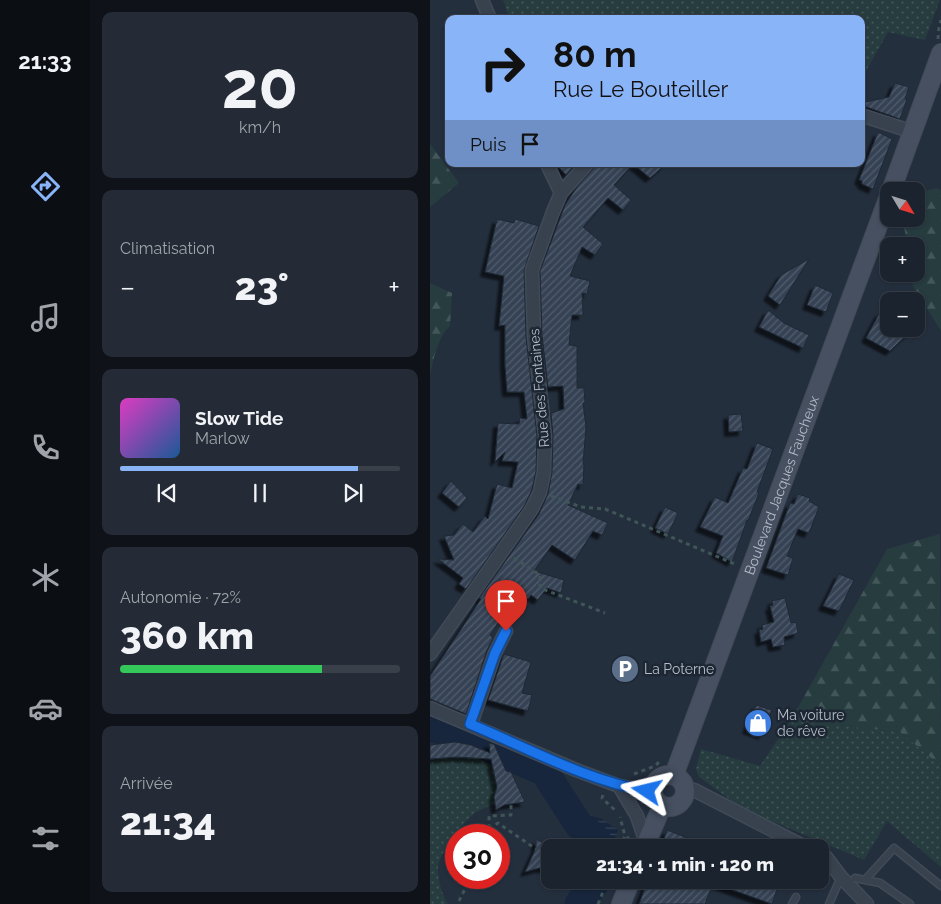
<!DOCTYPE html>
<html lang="fr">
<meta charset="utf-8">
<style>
:root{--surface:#1b232e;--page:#242b36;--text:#f1f3f6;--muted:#a0a4aa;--line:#39404a;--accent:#8ab4f8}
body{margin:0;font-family:Raleway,sans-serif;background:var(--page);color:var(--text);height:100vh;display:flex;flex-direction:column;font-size:19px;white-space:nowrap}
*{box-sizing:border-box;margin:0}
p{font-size:16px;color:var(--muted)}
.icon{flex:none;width:28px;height:28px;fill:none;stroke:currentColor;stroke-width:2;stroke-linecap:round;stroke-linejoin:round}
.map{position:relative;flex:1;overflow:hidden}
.sheet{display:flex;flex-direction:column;gap:12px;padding:12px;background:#0f1319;width:340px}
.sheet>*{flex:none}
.banner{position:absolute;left:15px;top:15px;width:420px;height:152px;border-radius:10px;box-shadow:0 1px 4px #0004,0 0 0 1px var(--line);background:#8ab4f8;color:#111;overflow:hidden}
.needle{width:32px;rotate:128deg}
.buttons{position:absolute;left:450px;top:182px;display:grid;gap:10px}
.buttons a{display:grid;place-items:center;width:45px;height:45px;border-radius:10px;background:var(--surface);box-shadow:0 1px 4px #0004,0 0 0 1px var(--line);font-size:25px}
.speed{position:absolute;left:15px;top:824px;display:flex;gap:10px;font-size:25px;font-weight:700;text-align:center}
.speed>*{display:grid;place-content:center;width:65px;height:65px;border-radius:50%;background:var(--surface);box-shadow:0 1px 4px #0004,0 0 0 1px var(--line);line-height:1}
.speed .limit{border:8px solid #d22;background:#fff;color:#111}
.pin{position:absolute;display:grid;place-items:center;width:42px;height:42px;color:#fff;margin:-51px -21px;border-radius:50% 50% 50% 0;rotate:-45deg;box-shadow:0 0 5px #0007}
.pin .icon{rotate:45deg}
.me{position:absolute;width:55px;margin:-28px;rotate:280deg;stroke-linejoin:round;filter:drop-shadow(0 0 4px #0008)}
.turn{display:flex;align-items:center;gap:18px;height:105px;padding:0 25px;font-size:22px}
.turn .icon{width:65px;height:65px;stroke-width:2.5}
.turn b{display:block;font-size:35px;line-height:42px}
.then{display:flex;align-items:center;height:48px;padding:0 25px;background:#0003;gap:10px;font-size:19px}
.big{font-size:38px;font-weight:800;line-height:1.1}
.sheet .card{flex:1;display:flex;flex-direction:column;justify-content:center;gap:8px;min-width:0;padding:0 18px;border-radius:10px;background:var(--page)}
.sheet .dial{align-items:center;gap:0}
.dial b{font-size:65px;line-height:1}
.song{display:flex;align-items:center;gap:15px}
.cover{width:60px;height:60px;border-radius:8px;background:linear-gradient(135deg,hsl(310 70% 55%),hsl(210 70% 35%))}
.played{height:5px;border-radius:2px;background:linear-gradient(90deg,var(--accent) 85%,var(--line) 85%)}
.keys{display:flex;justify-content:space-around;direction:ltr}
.heat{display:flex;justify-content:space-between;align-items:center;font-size:28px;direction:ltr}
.charge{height:8px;border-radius:4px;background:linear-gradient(90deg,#34c759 72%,var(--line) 0)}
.trip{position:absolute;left:111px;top:839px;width:288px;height:50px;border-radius:10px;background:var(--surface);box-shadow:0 1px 4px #0004,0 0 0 1px var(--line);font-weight:800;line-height:50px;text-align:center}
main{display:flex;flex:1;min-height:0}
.menu{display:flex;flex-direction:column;width:90px;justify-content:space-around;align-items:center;background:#0b0e12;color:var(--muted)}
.menu .icon{width:35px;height:35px}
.menu .active{color:var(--accent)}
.menu b{font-size:22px;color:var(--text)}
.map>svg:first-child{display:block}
.grass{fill:url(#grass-dots)}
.forest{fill:url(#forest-firs)}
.water{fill:url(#water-rules)}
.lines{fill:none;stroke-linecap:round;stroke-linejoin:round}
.river{stroke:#17263c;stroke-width:29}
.building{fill:url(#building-hatch);stroke:#1f2835;filter:url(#shadow)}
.lane-casing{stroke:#414a57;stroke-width:9}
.street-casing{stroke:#414a57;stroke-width:15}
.secondary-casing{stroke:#414a57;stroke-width:20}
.path{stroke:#3f5557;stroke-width:3;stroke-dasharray:4 4;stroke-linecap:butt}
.lane{stroke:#38414e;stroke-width:6}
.street{stroke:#38414e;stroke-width:12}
.secondary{stroke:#465061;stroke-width:18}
.route-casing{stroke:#114b97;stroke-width:12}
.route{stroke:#1a73e8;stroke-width:9}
.labels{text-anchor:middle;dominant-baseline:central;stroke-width:5;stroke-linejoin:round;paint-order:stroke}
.street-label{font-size:14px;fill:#b4bcc9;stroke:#1d2633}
.poi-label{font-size:14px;fill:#b4bcc9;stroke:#1d2633;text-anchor:start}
</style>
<main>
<nav class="menu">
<b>21:33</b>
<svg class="icon active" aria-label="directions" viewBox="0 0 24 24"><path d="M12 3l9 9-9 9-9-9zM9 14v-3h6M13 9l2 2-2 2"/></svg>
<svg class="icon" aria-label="music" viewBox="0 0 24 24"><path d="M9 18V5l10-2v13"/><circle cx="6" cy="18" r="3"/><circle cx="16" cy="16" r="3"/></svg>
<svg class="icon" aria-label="phone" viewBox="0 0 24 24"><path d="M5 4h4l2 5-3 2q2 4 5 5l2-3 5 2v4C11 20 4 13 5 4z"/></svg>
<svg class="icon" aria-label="climate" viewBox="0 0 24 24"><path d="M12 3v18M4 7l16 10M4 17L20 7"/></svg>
<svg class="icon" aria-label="car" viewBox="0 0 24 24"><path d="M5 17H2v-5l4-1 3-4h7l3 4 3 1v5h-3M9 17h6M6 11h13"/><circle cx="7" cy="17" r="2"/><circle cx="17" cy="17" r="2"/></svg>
<svg class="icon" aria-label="filters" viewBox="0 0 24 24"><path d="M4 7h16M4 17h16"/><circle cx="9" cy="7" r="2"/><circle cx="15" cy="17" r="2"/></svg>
</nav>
<section class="sheet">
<div class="card dial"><b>20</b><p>km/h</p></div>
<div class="card"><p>Climatisation</p>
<div class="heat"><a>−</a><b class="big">23°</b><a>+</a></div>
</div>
<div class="card">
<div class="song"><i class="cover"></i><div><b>Slow Tide</b><p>Marlow</p></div></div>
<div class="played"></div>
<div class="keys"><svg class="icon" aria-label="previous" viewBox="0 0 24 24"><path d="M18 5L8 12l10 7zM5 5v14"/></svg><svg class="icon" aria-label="pause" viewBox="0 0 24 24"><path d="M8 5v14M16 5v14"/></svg><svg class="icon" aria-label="next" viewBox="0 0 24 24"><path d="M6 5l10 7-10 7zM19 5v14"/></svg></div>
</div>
<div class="card"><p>Autonomie · 72%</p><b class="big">360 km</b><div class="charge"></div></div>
<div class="card"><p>Arrivée</p><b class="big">21:34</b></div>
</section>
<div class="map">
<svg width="511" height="904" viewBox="0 0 511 904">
<defs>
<pattern id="grass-dots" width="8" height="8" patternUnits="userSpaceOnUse" patternTransform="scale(1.25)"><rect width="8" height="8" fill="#263c3f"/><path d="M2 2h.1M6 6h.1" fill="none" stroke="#435659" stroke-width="1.8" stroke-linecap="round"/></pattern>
<pattern id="forest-firs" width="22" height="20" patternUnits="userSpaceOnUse" patternTransform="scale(1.25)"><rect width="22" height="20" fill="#263c3f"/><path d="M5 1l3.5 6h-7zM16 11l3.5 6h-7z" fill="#435659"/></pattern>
<pattern id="water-rules" width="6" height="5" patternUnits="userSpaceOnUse" patternTransform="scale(1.25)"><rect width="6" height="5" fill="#17263c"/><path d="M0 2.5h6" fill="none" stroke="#364457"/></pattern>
<pattern id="building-hatch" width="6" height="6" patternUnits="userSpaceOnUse" patternTransform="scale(1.25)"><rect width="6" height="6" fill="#364354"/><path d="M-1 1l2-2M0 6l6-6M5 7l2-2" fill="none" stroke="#515c6b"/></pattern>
<filter id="shadow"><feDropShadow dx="-4.5" dy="4.5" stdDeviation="1" flood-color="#0009"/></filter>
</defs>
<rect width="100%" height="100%" fill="#242f3e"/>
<path class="grass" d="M73,0H510L495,40L458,32L431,80V19H80Z
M361,720L470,732L511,766V867L457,821L434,860L313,809L269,777L266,769L271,749L330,766Z
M26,757L50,758L63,768L67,787L64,797L67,803C60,806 51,809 45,813C33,823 10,851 8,867C7,878 12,895 18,904H0V759Z"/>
<path class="forest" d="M0,144L29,183L0,207Z
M506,188L511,190V331L483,286L481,274H486V246H477L473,219H486V194Z
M0,283L22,293L20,326C8,336 4,359 0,374Z
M510,534L511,766L470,732L361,720L457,549Z"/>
<path class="water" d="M160,815L172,819L188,830L182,847H164L162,843L157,842L143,827Z"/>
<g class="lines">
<path class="river" d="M0,728L28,732L77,756L114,771L148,824L165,838L171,848
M149,904L167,880"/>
</g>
<path class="building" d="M465,83L479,87L475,99H477L470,119L431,105V103L459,97Z
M448,132L462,139L443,189L432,184V181L429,180Z
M126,164H146L136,175Z
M165,164H203L184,185L201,200L193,210L178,198L153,227L173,244L165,255L152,247L140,276L160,281L157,294L152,293L153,315H142L139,345L147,346V388H154L155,403H153L156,427L153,464H154L153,485L148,484L138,505L178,523L172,535L163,531L145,560L122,545L104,571L134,580L131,593L117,588L108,600L101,595L98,599L92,595L88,600L85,598L60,635L63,638L57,650L36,714L0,699V676L51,599L49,598L109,514L118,494L122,472L123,436L121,413L134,409L133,386L118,387L112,335L110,271L135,205L147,187L163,169Z
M203,164H236L220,178Z
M67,219L84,223L85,219L109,226L94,270L96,337L107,436L106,471L102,489L95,505L36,589L29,584L33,578L8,559L24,560L14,536L24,535L33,524L43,532L55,516L58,519L67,484L82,488L88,462L72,461L75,452L65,462L68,423L89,424L90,418L97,419L94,392H77L75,365V325L69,326L74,276L55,272Z
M379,259L350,305L338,296L351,275Z
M385,285L403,293L396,312L377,305Z
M338,310L354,323L379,335L373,348L329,327Z
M450,312L459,316V329H483L460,351L436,338Z
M311,414L313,431L299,432L298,415Z
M327,443L343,449L327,492L329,493L318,521L317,520L302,562L286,553L293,536L270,527L285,497L298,503L313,468L317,469Z
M21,481L37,498L29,507L12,493Z
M368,494L380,498L379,501L389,507L379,533L368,529L357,556L363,558L358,575L336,568L360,503L364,504Z
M235,507L248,513L238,534L225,528Z
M409,574L424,580L409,611L393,606Z
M355,598L361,623L366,622L368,633L354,637L355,645L343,647L341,639L331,642L329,630L333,629L332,625L344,622L340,606L343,605L342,601Z
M74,654L101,662L92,693L102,695L98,711L58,700Z
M326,705L342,710L333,735L317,729Z
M25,742L41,745L60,753L59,743L64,744L76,771L81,772L95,802L74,805L66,810L64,797L67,787L61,759L26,757L0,759V745Z
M237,830L280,847V848H231Z
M106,839L120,847V868H109L95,872L106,848Z
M218,880H350L342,904L283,883L275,904H209Z"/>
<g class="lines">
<defs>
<path id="lane" d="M425,878L450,883L480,904
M435,880L464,848L511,886
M362,904L366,897
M399,904L411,877"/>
<path id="street" d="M52,0L60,19
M431,115L483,132
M117,164L131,193
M0,654L102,509L110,492L114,472L115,436L104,336L102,270L123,212L131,193L157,164
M0,708L146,770L189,786L223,792
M41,724L65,653L76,631
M189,786L207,816L216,843
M255,788L264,790L377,848
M390,854L396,857L411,877L437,904"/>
<g id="secondary">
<path d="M461,191L511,53"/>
<circle cx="239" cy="791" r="16"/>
<path id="s1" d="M244,775L459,196"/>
<path d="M214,848L232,806"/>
<path d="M191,904L201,880"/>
</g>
</defs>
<use href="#lane" class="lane-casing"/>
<use href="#street" class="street-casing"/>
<use href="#secondary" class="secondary-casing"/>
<path class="path" d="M508,39L509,27L511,20
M121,496L151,507L175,509L307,565
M84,558L110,575V588L175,613
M204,774L225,766L231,760
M173,795L172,798L187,812
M59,829L68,823L106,849
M55,835L59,829V816L81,815V804
M190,848L195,836L190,817
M195,848L199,834
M29,901L37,885V878
M168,904L178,880"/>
<use href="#lane" class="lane"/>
<use href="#street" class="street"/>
<use href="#secondary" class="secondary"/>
</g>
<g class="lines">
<defs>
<path id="route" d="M76,631L65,653L40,724C98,748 155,780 217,791"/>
</defs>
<use href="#route" class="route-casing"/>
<use href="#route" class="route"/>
</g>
<defs>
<symbol id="parking-disc" viewBox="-11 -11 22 22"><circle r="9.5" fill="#5c6f8a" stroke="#1d2633"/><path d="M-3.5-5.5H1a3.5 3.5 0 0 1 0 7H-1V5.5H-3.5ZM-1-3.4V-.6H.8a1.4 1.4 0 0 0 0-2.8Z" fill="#fff"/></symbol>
<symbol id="shop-disc" viewBox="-11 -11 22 22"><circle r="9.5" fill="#3f7fe0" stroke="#1d2633"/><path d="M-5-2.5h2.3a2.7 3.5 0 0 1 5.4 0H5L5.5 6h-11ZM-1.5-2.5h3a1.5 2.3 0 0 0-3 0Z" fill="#fff"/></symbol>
</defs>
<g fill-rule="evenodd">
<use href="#parking-disc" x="179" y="653" width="32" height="32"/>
<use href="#shop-disc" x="312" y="707" width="32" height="32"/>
</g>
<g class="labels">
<g class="street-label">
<text transform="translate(109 388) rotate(-95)">Rue des Fontaines</text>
<text stroke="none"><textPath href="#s1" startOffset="309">Boulevard Jacques Faucheux</textPath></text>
</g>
<g class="poi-label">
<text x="214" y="669">La Poterne</text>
<text x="347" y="715">Ma voiture<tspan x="347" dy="16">de rêve</tspan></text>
</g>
</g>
</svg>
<div class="buttons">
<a><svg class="needle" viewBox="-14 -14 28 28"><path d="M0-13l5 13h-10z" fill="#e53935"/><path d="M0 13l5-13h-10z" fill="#a0a4aa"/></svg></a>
<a>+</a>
<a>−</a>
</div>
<div class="speed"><div class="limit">30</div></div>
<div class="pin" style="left:76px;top:631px;background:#d93025"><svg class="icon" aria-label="arrive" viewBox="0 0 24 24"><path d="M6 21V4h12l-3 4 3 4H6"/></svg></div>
<svg class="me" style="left:217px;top:791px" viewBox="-20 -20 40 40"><path d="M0-17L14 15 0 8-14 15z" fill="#1a73e8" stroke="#fff" stroke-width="4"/></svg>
<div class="trip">21:34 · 1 min · 120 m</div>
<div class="banner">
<div class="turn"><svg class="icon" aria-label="right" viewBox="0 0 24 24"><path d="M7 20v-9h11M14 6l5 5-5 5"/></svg><div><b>80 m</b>Rue Le Bouteiller</div></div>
<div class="then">Puis<svg class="icon" aria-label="arrive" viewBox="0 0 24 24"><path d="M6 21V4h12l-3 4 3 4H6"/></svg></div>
</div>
</div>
</main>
